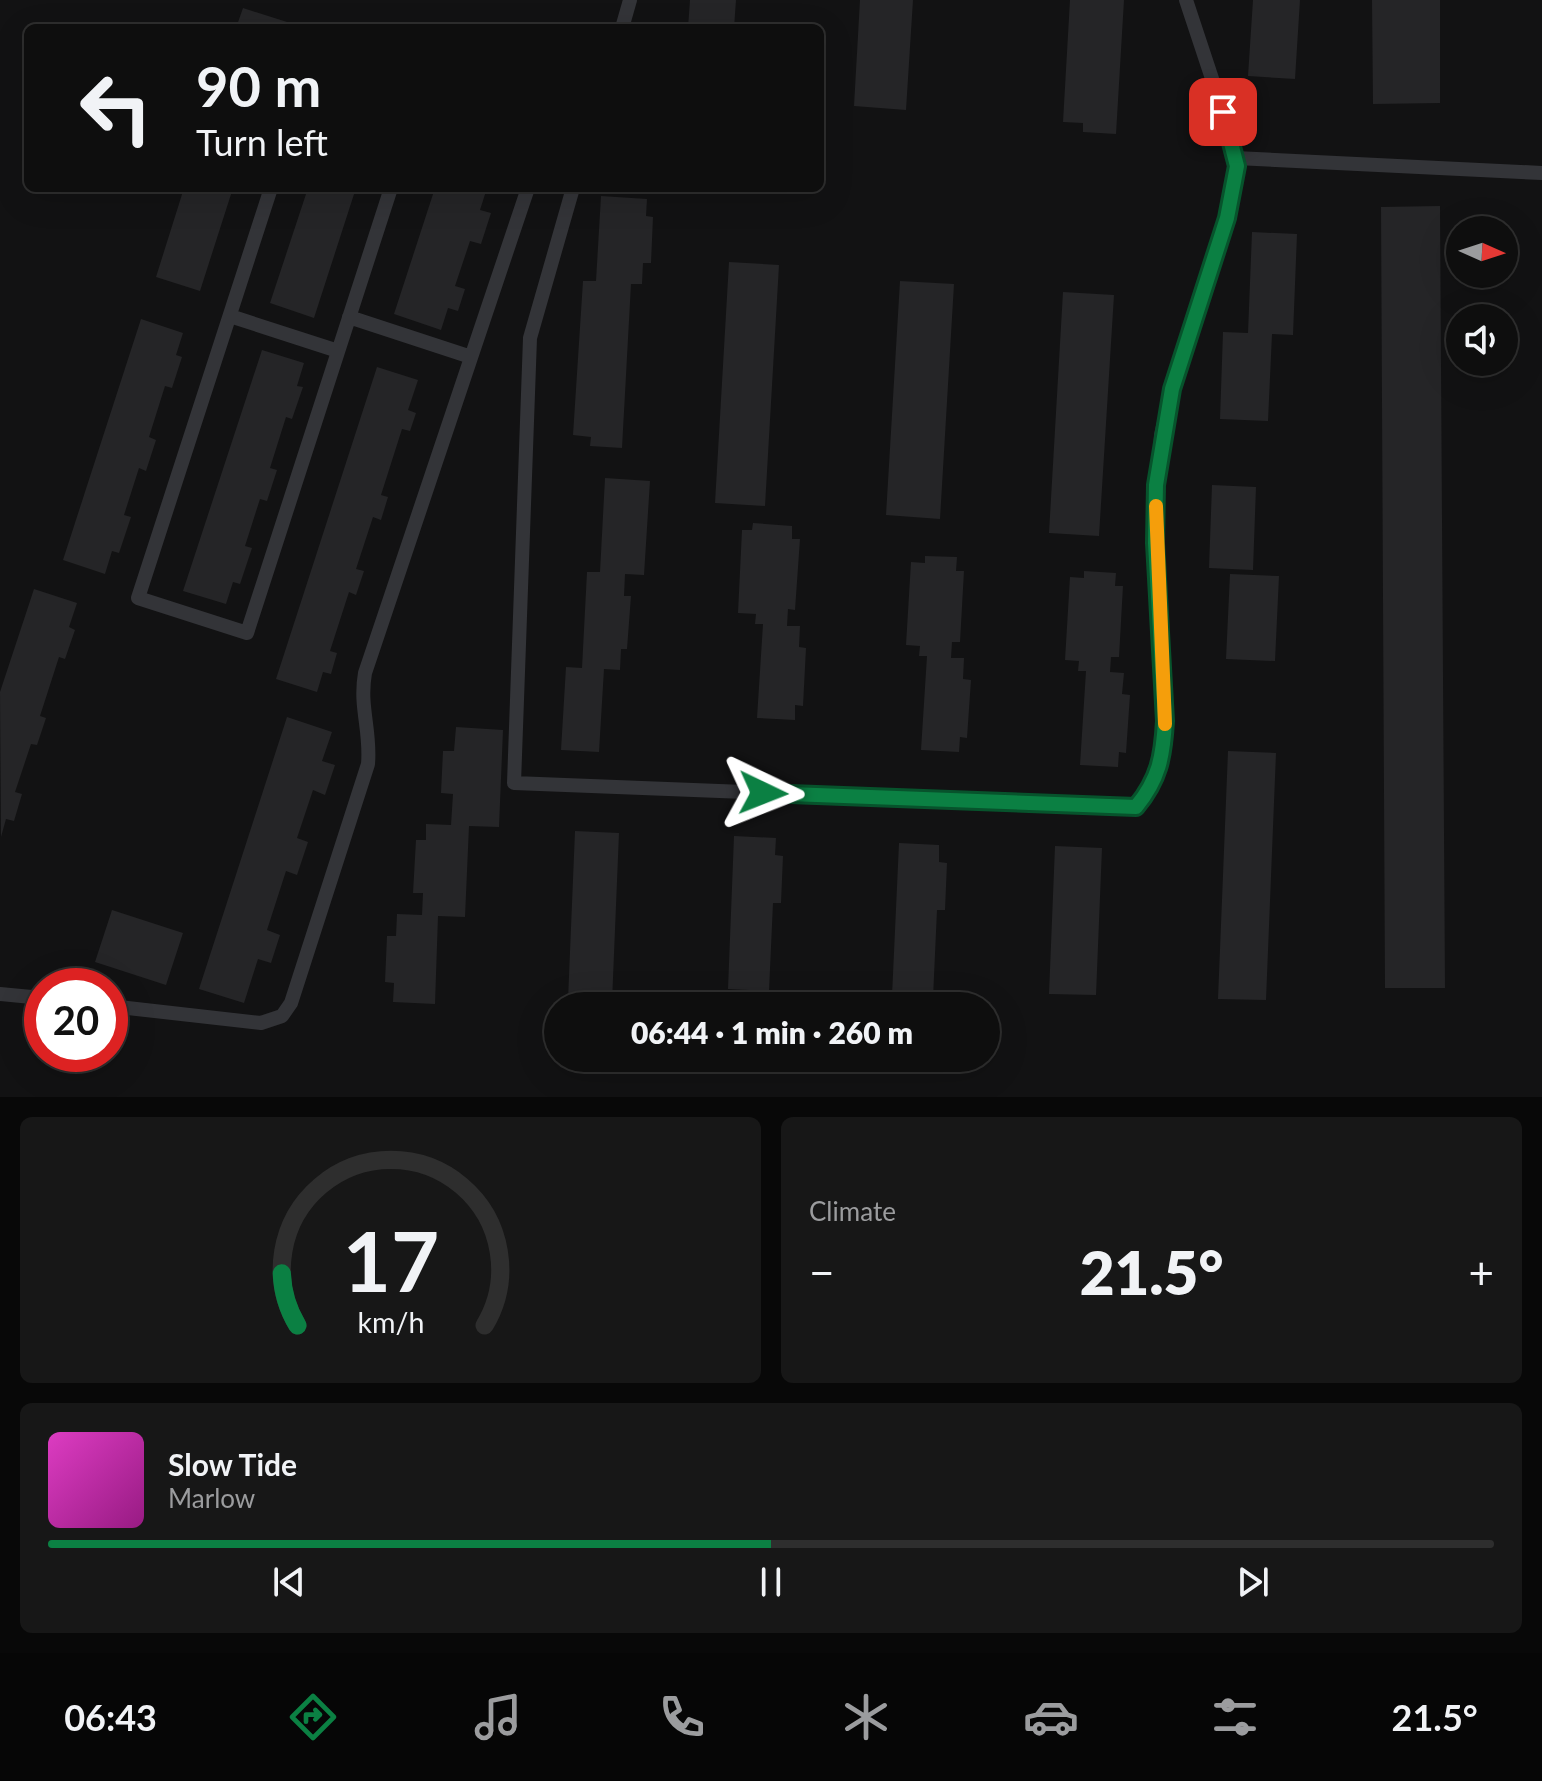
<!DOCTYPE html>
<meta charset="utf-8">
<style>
:root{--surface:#0e0e0e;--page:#171717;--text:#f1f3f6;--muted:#9b9c9e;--line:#2e2e2e;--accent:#0b8043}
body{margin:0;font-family:Lato,sans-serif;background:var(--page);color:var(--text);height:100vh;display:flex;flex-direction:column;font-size:30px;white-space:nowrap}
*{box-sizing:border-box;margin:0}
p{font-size:26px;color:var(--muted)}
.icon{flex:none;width:44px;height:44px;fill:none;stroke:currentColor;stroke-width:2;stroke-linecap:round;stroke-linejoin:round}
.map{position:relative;height:1097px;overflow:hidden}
.panel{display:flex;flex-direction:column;gap:20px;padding:20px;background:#080808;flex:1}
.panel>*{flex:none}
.guide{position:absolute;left:24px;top:24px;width:800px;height:168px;border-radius:12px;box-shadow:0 8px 32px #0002,0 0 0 2px var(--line);background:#0e0e0e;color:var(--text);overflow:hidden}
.needle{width:52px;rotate:93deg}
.tools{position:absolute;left:1446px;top:216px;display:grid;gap:16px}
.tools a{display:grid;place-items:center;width:72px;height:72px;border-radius:50%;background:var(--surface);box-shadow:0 8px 32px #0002,0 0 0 2px var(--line);font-size:40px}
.speed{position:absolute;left:24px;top:968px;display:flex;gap:16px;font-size:40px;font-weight:700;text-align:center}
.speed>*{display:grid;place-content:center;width:104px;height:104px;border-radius:50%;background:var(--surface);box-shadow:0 8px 32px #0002,0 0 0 2px var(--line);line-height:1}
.speed .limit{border:12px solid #d22;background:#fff;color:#111}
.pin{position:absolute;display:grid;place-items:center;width:68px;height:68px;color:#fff;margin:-34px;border-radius:16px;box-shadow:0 4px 12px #0006}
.me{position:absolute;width:88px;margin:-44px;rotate:92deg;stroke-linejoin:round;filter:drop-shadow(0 0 6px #0008)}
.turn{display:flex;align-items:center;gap:28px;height:168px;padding:0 40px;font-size:36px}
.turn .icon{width:104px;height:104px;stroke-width:2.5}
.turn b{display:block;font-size:56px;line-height:68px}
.big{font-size:60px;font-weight:800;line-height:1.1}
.panel .card{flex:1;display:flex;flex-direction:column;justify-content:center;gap:12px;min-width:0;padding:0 28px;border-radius:12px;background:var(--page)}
.panel .dial{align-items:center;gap:0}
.dial svg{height:208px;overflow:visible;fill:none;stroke:var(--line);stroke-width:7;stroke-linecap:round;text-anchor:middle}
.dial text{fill:var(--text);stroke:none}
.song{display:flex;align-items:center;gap:24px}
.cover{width:96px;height:96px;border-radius:12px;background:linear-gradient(135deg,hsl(310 70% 55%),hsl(310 70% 35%))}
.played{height:8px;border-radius:4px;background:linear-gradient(90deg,var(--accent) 50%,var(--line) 50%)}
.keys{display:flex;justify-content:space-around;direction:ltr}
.heat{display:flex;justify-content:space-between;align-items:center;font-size:44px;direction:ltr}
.panel .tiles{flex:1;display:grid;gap:20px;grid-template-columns:1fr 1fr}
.card:last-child{grid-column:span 2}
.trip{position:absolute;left:544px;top:992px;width:456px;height:80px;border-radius:40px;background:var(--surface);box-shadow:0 8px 32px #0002,0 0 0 2px var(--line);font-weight:800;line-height:80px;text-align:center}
.dock{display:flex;height:128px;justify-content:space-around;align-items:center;background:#060606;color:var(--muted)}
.dock .icon{width:56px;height:56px}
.dock .active{color:var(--accent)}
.dock b{font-size:36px;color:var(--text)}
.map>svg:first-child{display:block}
.building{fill:#252527}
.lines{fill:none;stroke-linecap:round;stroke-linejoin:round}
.service{stroke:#333438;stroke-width:14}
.route-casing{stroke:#07532c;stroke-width:20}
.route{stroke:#0b8043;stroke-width:14}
.slow{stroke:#f59e0b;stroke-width:14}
</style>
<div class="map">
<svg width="1542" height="1097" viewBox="0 0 1542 1097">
<rect width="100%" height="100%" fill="#121213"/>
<path class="building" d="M690,0H736L734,28H688Z
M860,0H913L906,110L854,106Z
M1070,0H1124L1116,134L1083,132V123L1063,122Z
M1253,0H1300L1295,79L1248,76Z
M1372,0H1440V103L1373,104Z
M243,8L287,22L285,28H236Z
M184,188H233L200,291L156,277Z
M308,188H356L314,318L270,303Z
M435,188H487L480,210L491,213L481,244L470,241L455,286L465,289L458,311L448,308L441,330L394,314Z
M601,196L647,199L646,216L653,217L651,263H643L642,284H631L622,448L590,446L591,437L573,435L583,281H596Z
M1440,206L1445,988H1385L1381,207Z
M1252,232L1297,234L1293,335L1272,334L1268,421L1220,419L1223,332L1248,333Z
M729,262L779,265L765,506L715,503Z
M900,281L954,284L940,519L886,515Z
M1063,292L1114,295L1099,536L1049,533Z
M141,319L183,333L176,355L182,357L172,388L165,386L149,437L156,440L146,471L139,468L124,515L131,517L119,553L112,551L105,574L63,560Z
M262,350L304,363L297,386L303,387L292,419L286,417L270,468L277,470L267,501L260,499L245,546L252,548L240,584L233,582L226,604L183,591Z
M377,367L418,380L408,410L416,413L410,431L402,429L381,495L388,497L381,520L373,517L356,569L364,571L356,595L349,592L330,651L337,653L331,674L323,672L317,692L276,679Z
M605,478L650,481L644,575L625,574L624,596H631L627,649H621L620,670L604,669L599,752L561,750L566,667L582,668L587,572H600Z
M1212,485L1256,487L1253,570L1209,568Z
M753,523L792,526V539H800L795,610L788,609L787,626H800L799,647L806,648L803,706L795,705V720L757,718L763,624H755L756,614L738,613L742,530H752Z
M925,556L957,557L956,571H964L960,642H952L951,658H964L963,679L971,680L967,738L960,737L959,752L921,750L927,656H919L920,646L906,645L911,562L925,563Z
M1084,571L1116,573L1115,586H1123L1119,657H1111L1110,672L1124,673L1122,694L1130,695L1126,753L1119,752L1118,767L1080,765L1086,671H1078L1079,661L1065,660L1070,577L1084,578Z
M1230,574L1279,576L1275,661L1226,659Z
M34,589L77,603L69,627L75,630L65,659L59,657L40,716L46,718L37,745L31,744L15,792L22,794L14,821L6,819L1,837L0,692Z
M287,717L332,732L322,761L335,765L325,795L313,790L297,838L308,842L297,875L286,871L267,930L280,935L271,963L258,959L244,1003L199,989Z
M456,727L503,730L499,827L469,826L465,917L438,916L435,1004L393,1002L394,983L385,982L387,936H396L397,914L422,915L423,893H413L416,840H426V824L451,825L453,794L441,793L443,751H454Z
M1228,751L1276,753L1266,1000L1218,999Z
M575,831L619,833L612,1002L568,1000Z
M734,836L776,838L775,855L783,856L781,903H773L769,991L728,989Z
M899,843L939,845V862L947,863L945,910H937L933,998L892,996Z
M1055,846L1102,848L1096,995L1049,994Z
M112,910L183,933L166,985L95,962Z"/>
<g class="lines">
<path class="service" d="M622,28L630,0
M1236,158L1542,173
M271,188L138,598L247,633L391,188
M573,188L530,338L514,783L1136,807C1159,779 1163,757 1165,721L1155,543L1161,435L1172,389L1227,218L1237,166L1232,139L1186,0
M230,316L338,351
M349,317L471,357
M0,994L42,998
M110,1006L261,1023L282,1016L291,1003L368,764C371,730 359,707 365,673L528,188"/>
</g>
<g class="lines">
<defs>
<path id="route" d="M763,793L1136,807C1159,779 1163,757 1165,721L1155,543L1156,485L1172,389L1227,218L1237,166L1223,112"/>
</defs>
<use href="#route" class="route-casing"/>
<use href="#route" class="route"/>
<path class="slow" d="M1156,506L1165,724"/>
</g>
</svg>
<div class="tools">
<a><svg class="needle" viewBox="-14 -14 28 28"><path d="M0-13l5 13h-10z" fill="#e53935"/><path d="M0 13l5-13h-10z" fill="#9b9c9e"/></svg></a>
<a><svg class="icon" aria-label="sound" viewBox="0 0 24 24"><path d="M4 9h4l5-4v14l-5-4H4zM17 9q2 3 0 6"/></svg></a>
</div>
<div class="speed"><div class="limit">20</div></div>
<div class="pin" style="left:1223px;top:112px;background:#d93025"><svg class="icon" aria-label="arrive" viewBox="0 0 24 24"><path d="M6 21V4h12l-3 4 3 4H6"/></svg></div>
<svg class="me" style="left:763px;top:793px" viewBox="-20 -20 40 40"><path d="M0-17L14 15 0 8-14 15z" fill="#0b8043" stroke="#fff" stroke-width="4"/></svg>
<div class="trip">06:44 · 1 min · 260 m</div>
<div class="guide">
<div class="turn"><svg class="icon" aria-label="left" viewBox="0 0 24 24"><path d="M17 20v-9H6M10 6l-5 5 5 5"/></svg><div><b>90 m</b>Turn left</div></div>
</div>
</div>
<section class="panel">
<div class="tiles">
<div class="card dial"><svg viewBox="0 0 100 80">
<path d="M14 69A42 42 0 1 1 86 69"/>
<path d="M14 69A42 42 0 0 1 8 49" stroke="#0b8043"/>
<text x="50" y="56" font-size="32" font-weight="700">17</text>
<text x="50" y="72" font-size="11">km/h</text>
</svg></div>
<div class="card"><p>Climate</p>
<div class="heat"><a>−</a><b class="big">21.5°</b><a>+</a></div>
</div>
<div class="card">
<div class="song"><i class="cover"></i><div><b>Slow Tide</b><p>Marlow</p></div></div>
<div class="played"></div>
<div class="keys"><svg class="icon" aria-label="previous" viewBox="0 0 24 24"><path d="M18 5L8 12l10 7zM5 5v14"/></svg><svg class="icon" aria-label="pause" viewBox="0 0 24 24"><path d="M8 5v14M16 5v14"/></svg><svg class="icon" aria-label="next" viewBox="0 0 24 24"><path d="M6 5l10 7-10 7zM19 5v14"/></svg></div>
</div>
</div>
</section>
<nav class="dock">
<b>06:43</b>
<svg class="icon active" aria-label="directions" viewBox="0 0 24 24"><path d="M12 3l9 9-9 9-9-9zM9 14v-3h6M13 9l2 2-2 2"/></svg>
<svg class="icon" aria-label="music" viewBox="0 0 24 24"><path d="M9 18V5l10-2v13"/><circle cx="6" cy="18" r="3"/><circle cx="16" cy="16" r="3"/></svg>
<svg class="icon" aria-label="phone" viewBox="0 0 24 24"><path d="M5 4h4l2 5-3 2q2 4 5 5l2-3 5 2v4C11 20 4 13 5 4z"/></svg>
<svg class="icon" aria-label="climate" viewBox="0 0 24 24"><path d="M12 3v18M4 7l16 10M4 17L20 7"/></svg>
<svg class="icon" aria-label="car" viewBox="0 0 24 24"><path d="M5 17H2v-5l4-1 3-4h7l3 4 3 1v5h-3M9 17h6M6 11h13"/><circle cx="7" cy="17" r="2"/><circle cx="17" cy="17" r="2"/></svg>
<svg class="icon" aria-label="filters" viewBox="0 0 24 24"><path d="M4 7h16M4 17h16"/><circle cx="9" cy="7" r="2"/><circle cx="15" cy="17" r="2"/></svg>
<b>21.5°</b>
</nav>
